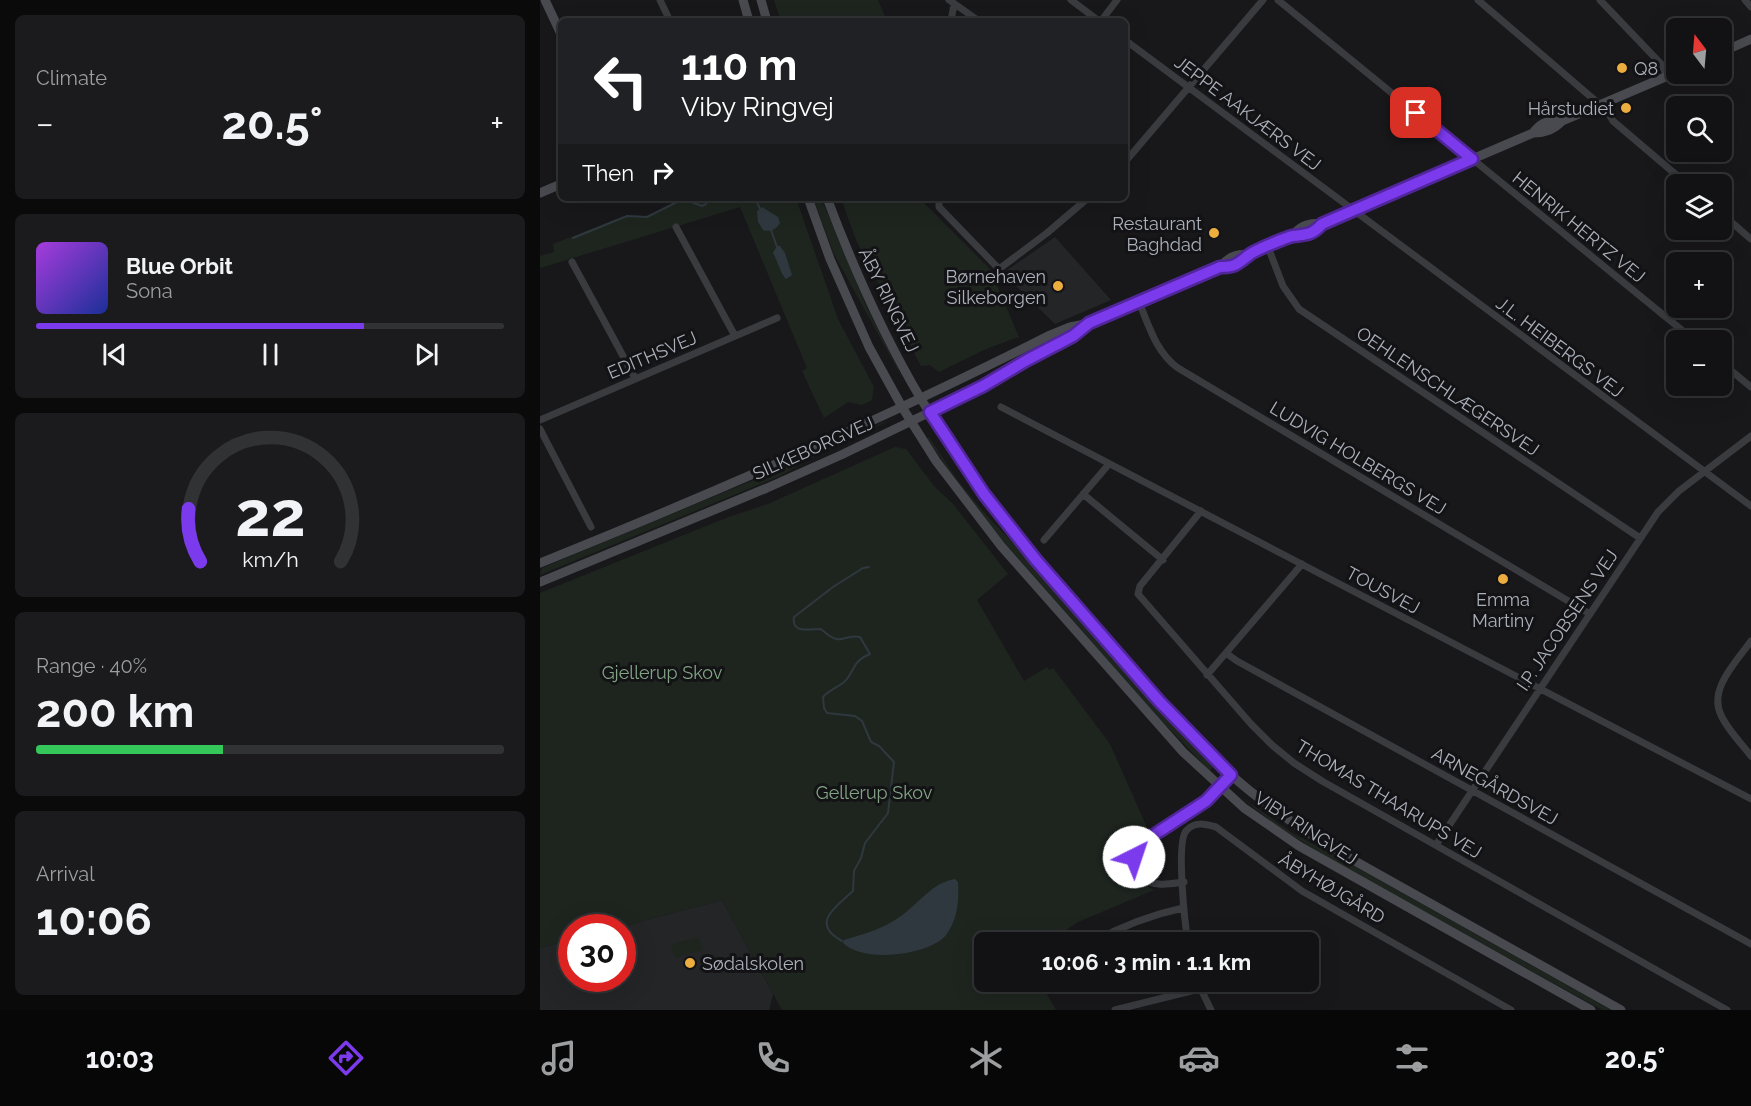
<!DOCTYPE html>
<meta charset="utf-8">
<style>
:root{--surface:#121214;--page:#1b1b1d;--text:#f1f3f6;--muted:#9c9ea0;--line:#313234;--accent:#7c3aed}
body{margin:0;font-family:Raleway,sans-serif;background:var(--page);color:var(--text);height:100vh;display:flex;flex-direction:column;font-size:22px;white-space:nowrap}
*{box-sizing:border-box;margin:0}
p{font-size:20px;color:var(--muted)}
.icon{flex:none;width:33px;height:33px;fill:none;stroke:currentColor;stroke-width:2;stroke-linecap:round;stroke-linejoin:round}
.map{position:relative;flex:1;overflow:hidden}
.side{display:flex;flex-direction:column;gap:15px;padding:15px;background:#0a0a0b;width:540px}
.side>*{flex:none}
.hud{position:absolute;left:18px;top:18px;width:570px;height:183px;border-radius:9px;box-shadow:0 6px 24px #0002,0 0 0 2px var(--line);background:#202124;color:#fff;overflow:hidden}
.needle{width:39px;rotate:344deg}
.controls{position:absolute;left:1126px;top:18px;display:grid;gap:12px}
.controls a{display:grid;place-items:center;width:66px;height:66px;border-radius:9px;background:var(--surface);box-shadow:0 6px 24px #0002,0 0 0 2px var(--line);font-size:30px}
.speed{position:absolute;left:18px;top:914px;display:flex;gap:12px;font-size:30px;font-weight:700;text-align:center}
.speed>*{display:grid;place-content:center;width:78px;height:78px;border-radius:50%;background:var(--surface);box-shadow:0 6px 24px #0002,0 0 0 2px var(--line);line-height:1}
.speed .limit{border:9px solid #d22;background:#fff;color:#111}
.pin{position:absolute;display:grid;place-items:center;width:51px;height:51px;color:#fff;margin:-26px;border-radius:12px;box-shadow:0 3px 9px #0006}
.me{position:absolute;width:66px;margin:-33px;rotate:41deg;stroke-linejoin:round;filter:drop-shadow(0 0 4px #0008)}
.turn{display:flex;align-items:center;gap:21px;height:126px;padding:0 24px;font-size:27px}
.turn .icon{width:78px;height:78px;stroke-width:2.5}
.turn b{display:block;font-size:42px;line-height:51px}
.then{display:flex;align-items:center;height:57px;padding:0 24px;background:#0003;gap:12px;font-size:22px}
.big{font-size:45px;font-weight:700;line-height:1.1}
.side .tile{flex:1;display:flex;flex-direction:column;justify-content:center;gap:9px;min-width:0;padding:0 21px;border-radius:9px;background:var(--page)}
.side .dial{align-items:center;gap:0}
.dial svg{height:156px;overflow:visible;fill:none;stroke:var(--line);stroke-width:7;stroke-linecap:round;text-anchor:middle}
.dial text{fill:var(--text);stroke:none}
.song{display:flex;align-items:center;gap:18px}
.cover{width:72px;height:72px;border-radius:9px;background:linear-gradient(135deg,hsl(280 70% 55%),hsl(230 70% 35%))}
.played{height:6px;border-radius:3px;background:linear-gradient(90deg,var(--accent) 70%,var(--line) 70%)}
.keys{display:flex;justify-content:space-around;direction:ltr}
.heat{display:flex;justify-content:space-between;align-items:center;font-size:33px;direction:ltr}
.charge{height:9px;border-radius:4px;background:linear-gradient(90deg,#34c759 40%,var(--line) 0)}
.trip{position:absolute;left:434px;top:932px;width:345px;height:60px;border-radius:9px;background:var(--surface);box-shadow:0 6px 24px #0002,0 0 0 2px var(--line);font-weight:700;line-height:60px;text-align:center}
.menu{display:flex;height:96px;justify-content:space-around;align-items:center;background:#070708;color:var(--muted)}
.menu .icon{width:42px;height:42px}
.menu .current{color:var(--accent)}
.menu b{font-size:27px;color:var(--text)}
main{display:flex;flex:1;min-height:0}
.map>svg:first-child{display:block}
.built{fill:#242527}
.green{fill:#1e251f}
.water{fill:#2f383e}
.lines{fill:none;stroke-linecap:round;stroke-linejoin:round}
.stream{stroke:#2f383e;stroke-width:2}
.street{stroke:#3a3b3f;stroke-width:7}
.secondary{stroke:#484a4f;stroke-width:9}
.route-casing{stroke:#51269a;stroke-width:15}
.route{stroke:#7c3aed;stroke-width:10}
.poi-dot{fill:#ecad3f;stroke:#131316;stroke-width:2}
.labels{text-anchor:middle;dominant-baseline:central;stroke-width:6;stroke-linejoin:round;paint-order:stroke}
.poi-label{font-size:18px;fill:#abb0ba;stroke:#131316;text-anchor:end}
.street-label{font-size:18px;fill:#abb0ba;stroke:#131316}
.park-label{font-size:18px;fill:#83a484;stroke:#131316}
</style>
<main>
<section class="side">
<div class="tile"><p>Climate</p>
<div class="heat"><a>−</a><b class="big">20.5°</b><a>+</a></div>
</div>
<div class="tile">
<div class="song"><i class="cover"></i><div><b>Blue Orbit</b><p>Sona</p></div></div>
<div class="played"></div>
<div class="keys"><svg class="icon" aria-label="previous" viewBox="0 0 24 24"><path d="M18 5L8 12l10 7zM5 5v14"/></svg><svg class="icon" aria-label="pause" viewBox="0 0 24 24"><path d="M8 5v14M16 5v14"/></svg><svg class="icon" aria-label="next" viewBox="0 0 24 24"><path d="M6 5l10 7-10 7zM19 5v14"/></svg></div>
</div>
<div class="tile dial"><svg viewBox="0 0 100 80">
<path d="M14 69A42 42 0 1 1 86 69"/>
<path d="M14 69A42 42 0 0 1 8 42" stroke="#7c3aed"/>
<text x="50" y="56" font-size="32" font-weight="700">22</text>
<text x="50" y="72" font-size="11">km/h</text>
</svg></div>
<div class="tile"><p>Range · 40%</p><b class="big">200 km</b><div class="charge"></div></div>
<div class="tile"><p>Arrival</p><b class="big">10:06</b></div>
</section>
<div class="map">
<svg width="1211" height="1010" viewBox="0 0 1211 1010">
<rect width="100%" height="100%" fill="#18181b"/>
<path class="built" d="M515,237L571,300L515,324L463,273Z
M182,900L233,994L229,1010H0V948L31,940L32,978H82V927H80Z"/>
<path class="green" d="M234,0H338L347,21H241Z
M143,198H256L298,319L334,387L332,400L322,405L308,402L284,418L262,371L267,368L200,207L0,268V256L14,252L13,244L87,215L108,216Z
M273,198H281L327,308L365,383L294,254Z
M301,198H379L450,269L479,337L446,349L399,372L390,365L381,366L316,240Z
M346,421V422L275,456L240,476L0,575L2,568L245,467Z
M389,437L418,481L447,516L493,563L605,693L674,766L670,771L619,718L463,541L413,476L387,438Z
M355,447L366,449L394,486L413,504L468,574L437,600L484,681L507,667L509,670L513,668L570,744L609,832C592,843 580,864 598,880C603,885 610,887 614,890L538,922L508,942H444V981H499L516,1010H242L182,900L80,927H32L31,940L0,948V593L186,518L228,504Z
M697,794L752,833L787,851L1071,1010H1063L1053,1005L795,862L737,826Z
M159,937L163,950L135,958L131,944Z"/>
<path class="water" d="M222,207L238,217L240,223C236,230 230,232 223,230L218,222L217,211Z
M237,246H240L245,253L252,275L246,279C240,273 238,261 233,253Z
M415,879L418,882C419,900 418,919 406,935C389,956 322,963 303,943L304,940C324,934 343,929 361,916C378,904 393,882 415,879Z"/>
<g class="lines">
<path class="stream" d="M215,198L220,209
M231,230L237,247
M33,238L87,216L107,217L139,201L146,200L162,206L166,204L168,198
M302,941C269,923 297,906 313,891L314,871L321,858L325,843L348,813L354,762L339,746L331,742L322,721L315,716L287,713L284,708L283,697C290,689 302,686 307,679C316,666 314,661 330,654L320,637C302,633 303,649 281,629C270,629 251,634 254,617L293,587L323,568L329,567"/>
<path class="street" d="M120,0L130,21
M409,0L439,21
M531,0L559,21
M738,0L1154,340
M938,0L1051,97L1067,111L1073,121L1147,184
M1060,0L1122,65L1127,76
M1205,0L1211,7
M411,21L414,4
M561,21L577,0
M585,40L1211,506
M585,162L723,0
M399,198V207L459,269L507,233L548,198
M1182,214L1211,239
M136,227L195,336
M728,247L743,286L759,309L1100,538
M32,262L95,378
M599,302C609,326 616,352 638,368L1050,614
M1182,363L1211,387
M461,407L1211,799
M0,420L237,318
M0,429L51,527
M543,494L623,560
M661,511L600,586L598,594L711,724L732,745L754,763L782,781L1187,1010
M504,540L569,464
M1211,641C1197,661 1168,689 1181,715C1187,729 1201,743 1211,756
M686,653L697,661L1211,944
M667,675L762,564
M896,845L1118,512L1139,491L1211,436
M644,882C636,883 627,885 619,884C596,882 586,858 603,842L666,801L691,775
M553,942C582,926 610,915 643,908
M648,942C645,925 636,843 646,831C654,821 665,824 676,827L762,891L971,1010
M657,981L671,1010
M536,988L550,981
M575,1010L659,989"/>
<path class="secondary" d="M5,0L21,34
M203,0L209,21
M221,0L227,21
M1182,52L1211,39
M993,133C1000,123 1009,119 1022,121
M0,193L21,184
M268,198L290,259L329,347L362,407L396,461L461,546L643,752L704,808L759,846L1051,1010
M287,198C313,267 343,335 381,399C434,487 500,566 568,643C608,688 646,736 691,775C727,807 766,832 806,856L1081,1010
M752,236C760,226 769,222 781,224
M680,267C688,257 697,253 709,255
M0,563C172,494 342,420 508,336L530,327L550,323L680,267C696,267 698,264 709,255C713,251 747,237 753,236C766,233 771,236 781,224L993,133C1005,133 1014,130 1022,121L1137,72
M0,582L227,488L301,455L438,389L487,360L533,336L548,324"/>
</g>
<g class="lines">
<defs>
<path id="route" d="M594,857L598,846L603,842L666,801L691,775L619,701L496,560L444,494L390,412L443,386L487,360L533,336L549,323L680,267C696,267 697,264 709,255C713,251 747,237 753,236C766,234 771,236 782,224L932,159L876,113"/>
</defs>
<use href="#route" class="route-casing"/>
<use href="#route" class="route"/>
</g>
<g class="poi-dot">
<circle cx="1082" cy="68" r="6"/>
<circle cx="1086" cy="108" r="6"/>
<circle cx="674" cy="233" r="6"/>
<circle cx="518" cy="286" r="6"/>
<circle cx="963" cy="579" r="6"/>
<circle cx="150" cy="963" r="6"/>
</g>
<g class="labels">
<g class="poi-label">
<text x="1094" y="68" text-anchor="start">Q8</text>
<text x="1074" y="108">Hårstudiet</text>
<text x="662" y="223">Restaurant<tspan x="662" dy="21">Baghdad</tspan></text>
<text x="506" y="276">Børnehaven<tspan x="506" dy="21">Silkeborgen</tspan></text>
<text x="963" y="599" text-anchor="middle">Emma<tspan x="963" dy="21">Martiny</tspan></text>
<text x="162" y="963" text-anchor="start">Sødalskolen</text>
</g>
<g class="street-label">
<text transform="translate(708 113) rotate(37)">JEPPE AAKJÆRS VEJ</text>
<text transform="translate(1039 227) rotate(39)">HENRIK HERTZ VEJ</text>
<text transform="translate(349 300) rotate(64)">ÅBY RINGVEJ</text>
<text transform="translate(1020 347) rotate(37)">J.L. HEIBERGS VEJ</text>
<text transform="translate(112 355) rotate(-23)">EDITHSVEJ</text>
<text transform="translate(908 391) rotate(34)">OEHLENSCHLÆGERSVEJ</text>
<text transform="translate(273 448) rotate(-24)">SILKEBORGVEJ</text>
<text transform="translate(818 458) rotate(31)">LUDVIG HOLBERGS VEJ</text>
<text transform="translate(843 590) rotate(28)">TOUSVEJ</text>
<text transform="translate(1027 620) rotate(-56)">I.P. JACOBSENS VEJ</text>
<text transform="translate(955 786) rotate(29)">ARNEGÅRDSVEJ</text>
<text transform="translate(849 799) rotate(31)">THOMAS THAARUPS VEJ</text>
<text transform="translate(766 828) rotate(33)">VIBY RINGVEJ</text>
<text transform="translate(792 888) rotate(31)">ÅBYHØJGÅRD</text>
</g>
<g class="park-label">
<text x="122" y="672">Gjellerup Skov</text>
<text x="334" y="792">Gellerup Skov</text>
</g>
</g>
</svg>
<div class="controls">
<a><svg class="needle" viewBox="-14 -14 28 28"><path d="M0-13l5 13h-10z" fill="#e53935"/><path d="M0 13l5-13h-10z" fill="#9c9ea0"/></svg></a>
<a><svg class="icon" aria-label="search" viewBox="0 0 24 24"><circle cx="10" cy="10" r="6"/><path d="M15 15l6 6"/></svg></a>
<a><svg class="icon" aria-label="layers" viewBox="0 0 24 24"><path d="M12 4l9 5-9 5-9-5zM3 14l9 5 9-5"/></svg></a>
<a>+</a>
<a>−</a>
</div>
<div class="speed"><div class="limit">30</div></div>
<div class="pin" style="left:876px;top:113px;background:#d93025"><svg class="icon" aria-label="arrive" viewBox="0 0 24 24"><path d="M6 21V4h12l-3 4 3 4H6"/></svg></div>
<svg class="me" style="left:594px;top:857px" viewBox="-20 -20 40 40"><circle r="19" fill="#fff"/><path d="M0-13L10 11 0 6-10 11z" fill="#7c3aed"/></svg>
<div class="trip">10:06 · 3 min · 1.1 km</div>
<div class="hud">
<div class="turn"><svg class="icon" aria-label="left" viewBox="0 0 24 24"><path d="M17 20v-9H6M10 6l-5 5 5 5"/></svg><div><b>110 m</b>Viby Ringvej</div></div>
<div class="then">Then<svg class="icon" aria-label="right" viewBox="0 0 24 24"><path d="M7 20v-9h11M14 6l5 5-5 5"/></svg></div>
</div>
</div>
</main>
<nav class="menu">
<b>10:03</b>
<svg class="icon current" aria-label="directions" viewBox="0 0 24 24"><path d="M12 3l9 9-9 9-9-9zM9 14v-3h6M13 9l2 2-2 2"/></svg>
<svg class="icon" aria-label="music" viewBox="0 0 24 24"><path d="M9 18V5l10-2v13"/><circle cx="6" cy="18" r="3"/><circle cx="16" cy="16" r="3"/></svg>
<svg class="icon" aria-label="phone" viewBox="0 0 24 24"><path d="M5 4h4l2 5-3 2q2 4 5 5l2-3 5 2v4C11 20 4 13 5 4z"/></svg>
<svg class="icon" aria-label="climate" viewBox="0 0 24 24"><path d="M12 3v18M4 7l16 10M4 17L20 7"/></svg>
<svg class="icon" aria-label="car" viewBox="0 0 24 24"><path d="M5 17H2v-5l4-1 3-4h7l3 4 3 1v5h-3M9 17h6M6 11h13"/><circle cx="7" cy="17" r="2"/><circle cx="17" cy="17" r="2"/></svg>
<svg class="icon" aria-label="filters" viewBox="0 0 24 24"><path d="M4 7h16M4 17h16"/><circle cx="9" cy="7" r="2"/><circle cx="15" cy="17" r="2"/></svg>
<b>20.5°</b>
</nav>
